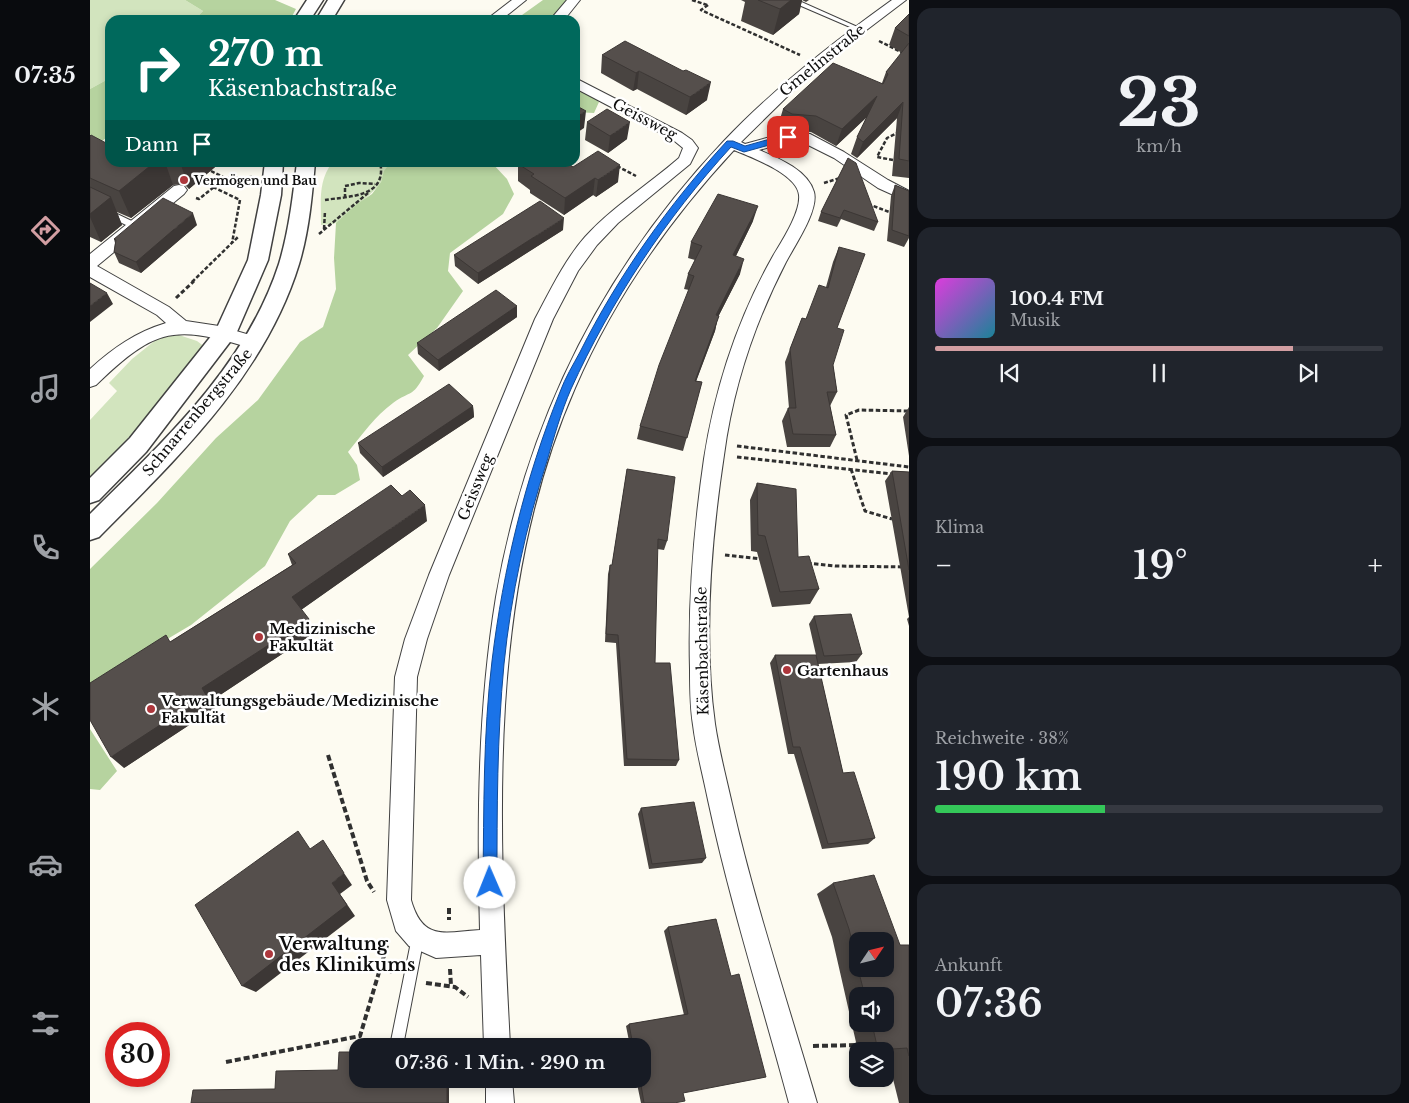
<!DOCTYPE html>
<html lang="de">
<meta charset="utf-8">
<style>
:root{--surface:#171b24;--page:#20242c;--text:#f1f3f6;--muted:#9ea1a6;--line:#363941;--accent:#d29ea2}
body{margin:0;font-family:"Libre Baskerville",serif;background:var(--page);color:var(--text);height:100vh;display:flex;flex-direction:column;font-size:19px;white-space:nowrap}
*{box-sizing:border-box;margin:0}
p{font-size:16px;color:var(--muted)}
.icon{flex:none;width:28px;height:28px;fill:none;stroke:currentColor;stroke-width:2;stroke-linecap:round;stroke-linejoin:round}
.map{position:relative;flex:1;overflow:hidden}
.side{display:flex;flex-direction:column;gap:8px;padding:8px;background:#0d0f14;width:500px}
.side>*{flex:none}
.hud{position:absolute;left:15px;top:15px;width:475px;height:152px;border-radius:15px;box-shadow:0 2px 8px #0003;background:#00695c;color:#fff;overflow:hidden}
.needle{width:32px;rotate:55deg}
.buttons{position:absolute;left:759px;top:932px;display:grid;gap:10px}
.buttons a{display:grid;place-items:center;width:45px;height:45px;border-radius:10px;background:var(--surface);box-shadow:0 2px 8px #0003;font-size:25px}
.speed{position:absolute;left:15px;top:1022px;display:flex;gap:10px;font-size:25px;font-weight:700;text-align:center}
.speed>*{display:grid;place-content:center;width:65px;height:65px;border-radius:50%;background:var(--surface);box-shadow:0 2px 8px #0003;line-height:1}
.speed .limit{border:8px solid #d22;background:#fff;color:#111}
.pin{position:absolute;display:grid;place-items:center;width:42px;height:42px;color:#fff;margin:-21px;border-radius:10px;box-shadow:0 2px 8px #0006}
.me{position:absolute;width:55px;margin:-28px;rotate:359deg;stroke-linejoin:round;filter:drop-shadow(0 0 4px #0008)}
.turn{display:flex;align-items:center;gap:18px;height:105px;padding:0 20px;font-size:22px}
.turn .icon{width:65px;height:65px;stroke-width:2.5}
.turn b{display:block;font-size:35px;line-height:42px}
.then{display:flex;align-items:center;height:48px;padding:0 20px;background:#0003;gap:10px;font-size:19px}
.big{font-size:38px;font-weight:600;line-height:1.1}
.side .widget{flex:1;display:flex;flex-direction:column;justify-content:center;gap:8px;min-width:0;padding:0 18px;border-radius:15px;background:var(--page)}
.side .dial{align-items:center;gap:0}
.dial b{font-size:65px;line-height:1}
.song{display:flex;align-items:center;gap:15px}
.cover{width:60px;height:60px;border-radius:8px;background:linear-gradient(135deg,hsl(300 70% 55%),hsl(190 70% 35%))}
.played{height:5px;border-radius:2px;background:linear-gradient(90deg,var(--accent) 80%,var(--line) 80%)}
.keys{display:flex;justify-content:space-around;direction:ltr}
.heat{display:flex;justify-content:space-between;align-items:center;font-size:28px;direction:ltr}
.charge{height:8px;border-radius:4px;background:linear-gradient(90deg,#34c759 38%,var(--line) 0)}
.trip{position:absolute;left:259px;top:1038px;width:302px;height:50px;border-radius:15px;background:var(--surface);box-shadow:0 2px 8px #0003;font-weight:600;line-height:50px;text-align:center}
main{display:flex;flex:1;min-height:0}
.tab-bar{display:flex;flex-direction:column;width:90px;justify-content:space-around;align-items:center;background:#090b0e;color:var(--muted)}
.tab-bar .icon{width:35px;height:35px}
.tab-bar .current{color:var(--accent)}
.tab-bar b{font-size:22px;color:var(--text)}
.map>svg:first-child{display:block}
.green{fill:#d2e4be}
.forest{fill:#b6d39f}
.lines{fill:none;stroke-linecap:round;stroke-linejoin:round}
.service-casing{stroke:#414141;stroke-width:2}
.minor-casing{stroke:#414141;stroke-width:2}
.tertiary-casing{stroke:#414141;stroke-width:3}
.path-far2{stroke:#303030;stroke-width:2.5;stroke-dasharray:4 2;stroke-linecap:butt}
.path-far1{stroke:#303030;stroke-width:3;stroke-dasharray:4.5 2.5;stroke-linecap:butt}
.path{stroke:#303030;stroke-width:4;stroke-dasharray:6 3;stroke-linecap:butt}
.service{fill:#fff;fill-rule:evenodd}
.minor{fill:#fff;fill-rule:evenodd}
.tertiary{fill:#fff;fill-rule:evenodd}
.wall{fill:#494441;fill-rule:evenodd}
.shaded-wall{fill:#3c3735}
.building{fill:#554f4c;stroke:#3c3735}
.route{fill:#1a73e8;stroke:#114b97}
.poi-dot{fill:#ad373c;stroke:#fff;stroke-width:2}
.labels{text-anchor:middle;dominant-baseline:central;stroke-width:5;stroke-linejoin:round;paint-order:stroke}
.far-poi-label{font-size:12px;font-weight:bold;fill:#0e0e0e;stroke:#fff;text-anchor:start}
.street-label{font-size:15px;fill:#0e0e0e;stroke:#fff}
.poi-label{font-size:15px;font-weight:bold;fill:#0e0e0e;stroke:#fff;text-anchor:start}
.near-poi-label{font-size:18px;font-weight:bold;fill:#0e0e0e;stroke:#fff;text-anchor:start}
</style>
<main>
<nav class="tab-bar">
<b>07:35</b>
<svg class="icon current" aria-label="directions" viewBox="0 0 24 24"><path d="M12 3l9 9-9 9-9-9zM9 14v-3h6M13 9l2 2-2 2"/></svg>
<svg class="icon" aria-label="music" viewBox="0 0 24 24"><path d="M9 18V5l10-2v13"/><circle cx="6" cy="18" r="3"/><circle cx="16" cy="16" r="3"/></svg>
<svg class="icon" aria-label="phone" viewBox="0 0 24 24"><path d="M5 4h4l2 5-3 2q2 4 5 5l2-3 5 2v4C11 20 4 13 5 4z"/></svg>
<svg class="icon" aria-label="climate" viewBox="0 0 24 24"><path d="M12 3v18M4 7l16 10M4 17L20 7"/></svg>
<svg class="icon" aria-label="car" viewBox="0 0 24 24"><path d="M5 17H2v-5l4-1 3-4h7l3 4 3 1v5h-3M9 17h6M6 11h13"/><circle cx="7" cy="17" r="2"/><circle cx="17" cy="17" r="2"/></svg>
<svg class="icon" aria-label="filters" viewBox="0 0 24 24"><path d="M4 7h16M4 17h16"/><circle cx="9" cy="7" r="2"/><circle cx="15" cy="17" r="2"/></svg>
</nav>
<div class="map">
<svg width="819" height="1103" viewBox="0 0 819 1103">
<rect width="100%" height="100%" fill="#fdfbf1"/>
<path class="green" d="M0,0H95L113,11L104,20H20V78L0,89Z
M242,163H300C295,169 294,177 290,184C286,190 253,219 246,223C242,225 235,224 231,225C231,202 228,181 242,163Z
M86,334L107,341L115,347L67,407L0,479V420L27,391L19,383L42,359L67,339Z"/>
<path class="forest" d="M95,0H185L206,9L200,20H104L113,11Z
M453,0H479L463,20H425Z
M20,78V135L0,150V89Z
M485,86L501,94L509,102L504,113L485,112Z
M300,163H402L417,179L424,194L413,214L360,253L358,271L373,291L347,328L318,355L334,376C322,398 321,390 303,403C285,416 272,435 258,452L267,465L270,480L245,495H228L200,521L175,566L101,625L0,685V569L67,503L126,438L168,400L210,342L233,327L246,289L244,258L246,223L267,204L282,194L291,182L294,171Z
M0,729L27,771L10,790L0,789Z"/>
<g class="lines">
<defs>
<path id="service" d="M701,0H707L772,29L767,30L702,2Z
M0,201L48,224L49,226L45,229L42,228L0,207Z
M328,931L332,933L334,937L313,1046H300L322,937L324,933Z"/>
<path id="minor" d="M422,0H436L411,20H396Z
M477,0H490L474,20H460Z
M802,0H816L762,41L712,82L651,142L655,144L698,132L720,134L754,152L798,180L819,191V202L788,188L744,158L712,142H698L669,150C688,158 718,170 724,192C729,210 705,245 696,262C665,322 643,387 634,455C621,541 613,637 625,724C629,751 636,777 642,804C665,905 698,1003 727,1103H699C672,1002 640,903 618,800C613,775 606,750 603,725C600,706 600,687 600,669C598,598 604,528 614,459C625,388 648,318 683,256C692,241 711,212 709,195C707,174 661,157 644,150C579,220 523,300 485,388C395,593 409,828 420,1046H394L391,955L346,958L319,946L306,931L297,900L305,677L315,639L339,575L445,319C460,291 474,261 495,237C522,207 558,185 589,158L593,148L582,139L485,88V78L592,133L602,140L608,148L600,164L528,223L507,245L488,271L463,319L359,575L337,639L327,677L321,900C333,942 355,932 390,930C387,819 388,707 406,597C436,423 512,270 633,142C683,89 742,43 802,0Z
M89,185L94,186L97,190L94,194L7,266L79,307L96,321L129,326L170,338L173,343L170,348L164,349C85,325 67,326 6,385L0,387V369C23,348 46,332 76,323L67,315L0,277V254L84,186Z
M396,1079H422L424,1103H396Z"/>
<path id="tertiary" d="M217,0H233L220,20H204Z
M238,0H254L242,20H226Z
M175,162H193L191,195L178,260L146,334L56,452L9,500L0,503V478L40,438L126,330L158,260L171,195Z
M207,162H225C222,196 219,231 209,264C175,375 88,457 9,537L0,540V514C74,441 156,366 189,264C199,231 203,196 207,162Z"/>
</defs>
<use href="#service" class="service-casing"/>
<use href="#minor" class="minor-casing"/>
<use href="#tertiary" class="tertiary-casing"/>
<path class="path-far2" d="M602,0L617,5
M618,5L611,10L710,55
M789,41L819,56
M803,160L787,157L797,138L809,132
M527,166L546,176
M121,171L135,178
M734,183L750,178
M123,187L150,200L142,243
M106,198L109,199L135,178L162,177
M255,198V186L269,183L285,184
M235,200C258,196 298,198 290,162
M778,204L802,213
M234,229L235,211
M229,234L278,193
M102,282L149,236"/>
<path class="path-far1" d="M86,298L104,281
M647,446L819,467
M647,457L802,474
M767,460L756,415L769,410L819,411
M761,469L775,511L802,519
M635,555L671,559
M717,563L745,566L819,567"/>
<path class="path" d="M238,755L277,881L284,892
M359,908V920
M291,967L302,972
M360,969L361,986
M336,983L365,987L378,997
M723,1046L767,1045
M136,1062L270,1036L298,942"/>
<use href="#service" class="service"/>
<use href="#minor" class="minor"/>
<use href="#tertiary" class="tertiary"/>
</g>
<path class="wall" d="M651,0H719L716,2L712,0L709,14L683,35L651,21L655,2Z
M819,14V178L802,176L807,118L767,158L761,154L767,137L777,117L746,146L721,132L697,130L688,126L693,109L792,83L796,72L812,53L799,45L805,28Z
M512,55L617,100L596,115L547,89L543,91L511,73Z
M497,122L537,139L518,153L495,140Z
M0,136L20,162H131L99,189L94,184L83,185L41,218L27,212L32,225L11,242L0,237Z
M758,158L788,222L784,231L751,219L747,227L728,221L731,212Z
M420,162H476L483,167L528,182L506,197L503,195L474,215L440,193V190L428,181V167Z
M805,185L819,191V238L814,247L797,241L801,196Z
M663,221L646,256L650,274L628,317L625,331L606,381L612,382L593,451L547,439L550,426L599,290L594,289L598,274L605,260L598,258L601,242Z
M107,225L51,273L29,263L24,252L25,243L24,239Z
M473,230L388,284L365,266L364,255Z
M749,247L747,328L743,365L747,392L740,406L746,435L740,447H697L692,421L698,408H699L695,362L712,318L716,319L736,287L743,262Z
M427,306V317L349,371L328,354L327,343Z
M383,406L384,417L293,477L270,453L268,443Z
M819,407V456L813,417Z
M537,469L577,541L574,550L567,549L565,663L589,760L586,766H534L526,643L515,642L518,574L520,565H522Z
M802,471L819,472V626L817,619L819,617L795,481Z
M667,483L708,557L729,589L720,604L682,607L667,552L661,551L660,500Z
M337,521L211,610L224,633L121,701L125,708L34,768L80,642L202,565L198,554Z
M724,616L772,654L766,662L728,664L753,773L785,838L778,844L732,849L704,754H698L680,663L685,655H726L719,624Z
M551,808L616,858L612,863L559,869L548,814Z
M743,883L810,945H819V1103H809L796,1051H768L742,937L727,894ZM768,941L795,969H768ZM768,996H795V1024H768Z
M626,919L593,1093L584,1103H551L546,1079H552V1046H540L536,1026L539,1024L594,1015L574,931L578,927Z"/>
<path class="shaded-wall" d="M701,0H712L709,14L683,35L690,9Z
M549,71L547,89L543,91L546,73Z
M621,82L617,100L596,115L600,97Z
M787,96L781,113L746,146L752,129Z
M813,102L807,118L767,158L773,142Z
M496,111L494,128L485,134V118Z
M540,122L537,139L518,153L520,136Z
M65,162H75L83,185L41,218L29,191Z
M90,162H131L99,189Z
M530,165L528,182L506,197L508,180Z
M505,178L503,195L474,215L475,198Z
M21,197L32,225L11,242L0,217V214Z
M668,206L663,221L639,270L643,255Z
M103,213L107,225L51,273L46,262Z
M474,218L473,230L388,284V273Z
M654,259L650,274L628,317L625,331L601,395L605,381L626,315Z
M17,293L23,304L0,322V306Z
M427,306V317L349,371L348,360Z
M383,406L384,417L293,477L292,467Z
M335,505L337,521L208,612L202,597Z
M219,619L224,633L121,701L125,708L34,768L21,757L112,688Z
M254,873L262,885L250,894L265,916L166,992L152,986L242,883Z
M357,1079H359V1103H357Z"/>
<path class="building" d="M668,0H701L690,9Z
M819,14V36L805,28Z
M535,41L593,71L596,70L621,82L600,97L549,71L546,73L512,55Z
M819,43V161L809,159L813,102L773,142L767,137L787,96L752,129L726,116L702,114L693,109L743,63L793,84L798,74L796,72Z
M485,105L496,111L485,118Z
M517,109L540,122L520,136L497,122Z
M1,135L16,143L20,140V162H65L29,191L0,178V136Z
M508,151L530,165L508,180L505,178L475,198L441,176L444,174L428,164L430,162H476L483,167Z
M758,158L766,163L788,222L754,210L750,218L731,212Z
M805,185L819,191V236L802,230Z
M0,187L21,197L0,214Z
M628,194L668,206L643,255L654,259L626,315L629,316L605,381L612,382L597,438L550,426L569,365L604,276L598,274L612,246L601,242Z
M73,198L103,213L46,262L24,252L26,240L24,239Z
M450,201L474,218L388,273L364,255Z
M749,247L775,254L747,328L754,330L743,365L747,392H737L746,435L703,434L698,408H706L700,349L712,318L716,319L729,285L738,288Z
M0,283L17,293L0,306Z
M406,290L427,306L348,360L327,343Z
M359,384L383,406L292,467L268,443Z
M537,469L585,477L577,541L568,539L565,663H580L589,760L537,759L528,635L516,634L520,565H522Z
M802,471L819,472V570Z
M667,483L706,489L708,557L719,556L729,589L690,592L675,536L668,535Z
M301,485L312,496L320,490L335,505L202,597L219,619L112,688L116,695L21,757L0,720V683L76,635L80,642L206,563L198,554Z
M761,614L772,654L734,656L724,616Z
M685,655H726L753,773L764,772L785,838L738,844L710,747H703Z
M604,802L616,858L562,864L551,808Z
M208,831L220,849L233,840L254,873L242,883L257,905L152,986L105,905Z
M784,875L810,945H819V1056L817,1048L788,1050L782,1024H795V996H775L768,969H795V941H768V965L759,929L743,883Z
M626,919L641,976L649,974L676,1077L593,1093L595,1101L584,1103H554L550,1079H552V1046H543L539,1024L598,1014L578,927Z
M249,1052H268V1079H357V1103H101L103,1090L185,1089L186,1071L248,1070Z"/>
<path class="route" d="M698,134L702,137L701,139L654,152L641,147C576,218 521,301 481,389C471,412 464,437 457,461C436,526 421,595 414,664C407,737 407,810 407,883L405,888L400,890L395,888L393,883C394,809 393,735 402,661C413,570 435,478 470,392C475,378 483,365 490,352C528,276 579,204 637,141H643L655,146Z"/>
<g class="poi-dot">
<circle cx="94" cy="180" r="5"/>
<circle cx="169" cy="637" r="5"/>
<circle cx="697" cy="670" r="5"/>
<circle cx="61" cy="709" r="5"/>
<circle cx="179" cy="954" r="5"/>
</g>
<g class="labels">
<g class="far-poi-label">
<text x="104" y="180">Vermögen und Bau</text>
</g>
<g class="street-label">
<text transform="translate(732 60) rotate(-39)">Gmelinstraße</text>
<text transform="translate(555 119) rotate(28)">Geissweg</text>
<text transform="translate(107 412) rotate(-50)">Schnarrenbergstraße</text>
<text transform="translate(385 487) rotate(-68)">Geissweg</text>
<text transform="translate(612 651) rotate(-91)">Käsenbachstraße</text>
</g>
<g class="poi-label">
<text x="179" y="628">Medizinische<tspan x="179" dy="17">Fakultät</tspan></text>
<text x="707" y="670">Gartenhaus</text>
<text x="71" y="700">Verwaltungsgebäude/Medizinische<tspan x="71" dy="17">Fakultät</tspan></text>
</g>
<g class="near-poi-label">
<text x="189" y="944">Verwaltung<tspan x="189" dy="21">des Klinikums</tspan></text>
</g>
</g>
</svg>
<div class="buttons">
<a><svg class="needle" viewBox="-14 -14 28 28"><path d="M0-13l5 13h-10z" fill="#e53935"/><path d="M0 13l5-13h-10z" fill="#9ea1a6"/></svg></a>
<a><svg class="icon" aria-label="sound" viewBox="0 0 24 24"><path d="M4 9h4l5-4v14l-5-4H4zM17 9q2 3 0 6"/></svg></a>
<a><svg class="icon" aria-label="layers" viewBox="0 0 24 24"><path d="M12 4l9 5-9 5-9-5zM3 14l9 5 9-5"/></svg></a>
</div>
<div class="speed"><div class="limit">30</div></div>
<div class="pin" style="left:698px;top:137px;background:#d93025"><svg class="icon" aria-label="arrive" viewBox="0 0 24 24"><path d="M6 21V4h12l-3 4 3 4H6"/></svg></div>
<svg class="me" style="left:400px;top:883px" viewBox="-20 -20 40 40"><circle r="19" fill="#fff"/><path d="M0-13L10 11 0 6-10 11z" fill="#1a73e8"/></svg>
<div class="trip">07:36 · 1 Min. · 290 m</div>
<div class="hud">
<div class="turn"><svg class="icon" aria-label="right" viewBox="0 0 24 24"><path d="M7 20v-9h11M14 6l5 5-5 5"/></svg><div><b>270 m</b>Käsenbachstraße</div></div>
<div class="then">Dann<svg class="icon" aria-label="arrive" viewBox="0 0 24 24"><path d="M6 21V4h12l-3 4 3 4H6"/></svg></div>
</div>
</div>
<section class="side">
<div class="widget dial"><b>23</b><p>km/h</p></div>
<div class="widget">
<div class="song"><i class="cover"></i><div><b>100.4 FM</b><p>Musik</p></div></div>
<div class="played"></div>
<div class="keys"><svg class="icon" aria-label="previous" viewBox="0 0 24 24"><path d="M18 5L8 12l10 7zM5 5v14"/></svg><svg class="icon" aria-label="pause" viewBox="0 0 24 24"><path d="M8 5v14M16 5v14"/></svg><svg class="icon" aria-label="next" viewBox="0 0 24 24"><path d="M6 5l10 7-10 7zM19 5v14"/></svg></div>
</div>
<div class="widget"><p>Klima</p>
<div class="heat"><a>−</a><b class="big">19°</b><a>+</a></div>
</div>
<div class="widget"><p>Reichweite · 38%</p><b class="big">190 km</b><div class="charge"></div></div>
<div class="widget"><p>Ankunft</p><b class="big">07:36</b></div>
</section>
</main>
